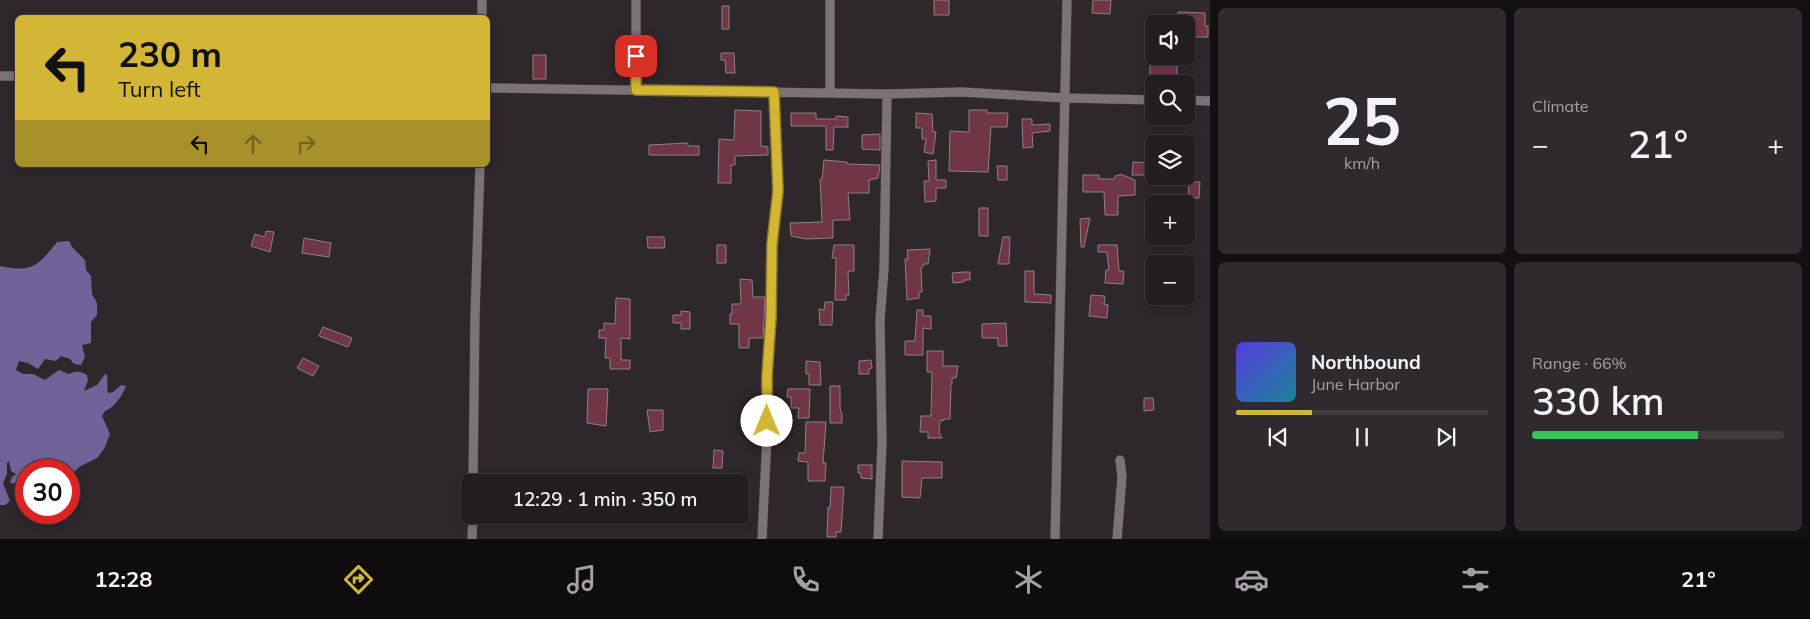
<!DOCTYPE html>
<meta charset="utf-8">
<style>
:root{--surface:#221d20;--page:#2e2a2d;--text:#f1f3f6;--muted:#a2a2a5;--line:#3f3b3e;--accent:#d3b635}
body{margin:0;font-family:Mulish,sans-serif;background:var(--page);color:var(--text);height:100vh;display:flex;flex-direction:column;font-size:19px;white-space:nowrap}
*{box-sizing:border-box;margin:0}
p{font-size:16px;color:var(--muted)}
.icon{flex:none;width:28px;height:28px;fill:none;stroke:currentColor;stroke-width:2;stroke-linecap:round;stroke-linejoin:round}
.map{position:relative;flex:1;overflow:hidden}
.details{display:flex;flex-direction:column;gap:8px;padding:8px;background:#131012;width:600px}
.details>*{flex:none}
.guide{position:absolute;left:15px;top:15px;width:475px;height:152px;border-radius:8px;box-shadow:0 2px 8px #0003,0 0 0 1px var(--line);background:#d3b635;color:#111;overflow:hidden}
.fabs{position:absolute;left:1145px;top:15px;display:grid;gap:10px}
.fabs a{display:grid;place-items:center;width:50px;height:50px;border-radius:8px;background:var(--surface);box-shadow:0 2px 8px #0003,0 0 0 1px var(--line);font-size:25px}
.speed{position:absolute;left:15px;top:459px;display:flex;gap:10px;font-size:25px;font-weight:700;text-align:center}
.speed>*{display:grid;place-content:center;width:65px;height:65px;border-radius:50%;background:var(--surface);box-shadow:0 2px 8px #0003,0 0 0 1px var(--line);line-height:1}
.speed .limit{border:8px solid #d22;background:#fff;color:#111}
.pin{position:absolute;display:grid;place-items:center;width:42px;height:42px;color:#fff;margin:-21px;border-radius:10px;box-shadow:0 2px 8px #0006}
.me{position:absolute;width:55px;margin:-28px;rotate:0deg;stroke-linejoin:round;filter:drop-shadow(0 0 4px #0008)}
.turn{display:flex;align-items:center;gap:18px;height:105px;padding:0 20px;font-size:22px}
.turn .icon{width:65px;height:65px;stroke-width:2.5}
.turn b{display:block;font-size:35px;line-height:42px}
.lanes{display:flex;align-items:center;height:48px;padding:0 20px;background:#0003;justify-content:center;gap:25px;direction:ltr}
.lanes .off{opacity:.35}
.big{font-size:38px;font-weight:600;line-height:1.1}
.details .widget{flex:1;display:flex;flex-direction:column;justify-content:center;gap:8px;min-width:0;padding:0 18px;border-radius:8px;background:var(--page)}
.details .dial{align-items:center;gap:0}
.dial b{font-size:65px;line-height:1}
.song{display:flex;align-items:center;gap:15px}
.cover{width:60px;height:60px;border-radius:8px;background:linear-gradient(135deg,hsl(250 70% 55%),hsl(190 70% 35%))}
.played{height:5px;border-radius:2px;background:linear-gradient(90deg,var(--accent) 30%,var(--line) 30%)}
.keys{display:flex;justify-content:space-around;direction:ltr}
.heat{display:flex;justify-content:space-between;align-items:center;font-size:28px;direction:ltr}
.charge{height:8px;border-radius:4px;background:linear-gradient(90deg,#34c759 66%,var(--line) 0)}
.details .tiles{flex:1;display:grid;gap:8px;grid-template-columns:repeat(2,1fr)}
.trip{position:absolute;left:461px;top:474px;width:288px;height:50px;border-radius:8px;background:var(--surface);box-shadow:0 2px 8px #0003,0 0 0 1px var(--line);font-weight:600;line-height:50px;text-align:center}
.dock{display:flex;height:80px;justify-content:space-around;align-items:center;background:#0e0c0d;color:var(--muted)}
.dock .icon{width:35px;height:35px}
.dock .current{color:var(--accent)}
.dock b{font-size:22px;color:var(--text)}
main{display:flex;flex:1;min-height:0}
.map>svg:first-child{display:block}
.water{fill:#71639a}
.building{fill:#713646;stroke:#8c8284}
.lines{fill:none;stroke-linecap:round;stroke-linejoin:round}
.minor-casing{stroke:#4a4447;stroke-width:10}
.minor{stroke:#7c7378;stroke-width:9}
.route-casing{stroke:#897622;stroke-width:12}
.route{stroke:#d3b635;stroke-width:9}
</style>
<main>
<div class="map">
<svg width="1210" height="539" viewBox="0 0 1210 539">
<rect width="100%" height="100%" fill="#2e272b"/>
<path class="water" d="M69,241L72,247L85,260L86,270L91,276L92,294L97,303V315L91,322V343L82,345L85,357L81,365L74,364L70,359L61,356L56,361L45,359L38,369L28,363L19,361L16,370L23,374H33L45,380L59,370L69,374C76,371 80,371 87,375L88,380L84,391L97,385L106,373C109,380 106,385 108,393L113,392L121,385L126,386C122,396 115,407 105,411L102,416L110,434L104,449L97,458L79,467L69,478V470H26V499L22,486L17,482L13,484L10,482L12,477L16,474L11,471L9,461L7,463V474L3,483L10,501L5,505H0V266C32,273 38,266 57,242Z"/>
<path class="building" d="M934,0H949V15H934Z
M1093,0H1111L1110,14L1092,13Z
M722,6H729V29H722Z
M1178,12L1205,13V26H1208V37H1188V24H1178Z
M721,53H734L735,73H726L725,60H721Z
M533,55H546V79H533Z
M1158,58H1177V82L1159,84L1158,78L1150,79V60H1158Z
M735,110L761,111V146L768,147V155L735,156V165H731V183H718L719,139L734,140Z
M969,110H987V113H1008L1007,127H991L988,172L949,171L950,131L969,132Z
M791,113H816V119H836V116L848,117V127H834L833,150H826V126H791Z
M916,113L932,114L933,132H936L933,154L924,152L926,139H922V128H916Z
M1022,119H1032V125L1050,124V131L1032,133L1033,147L1023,148Z
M880,134V150L862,149V135Z
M688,143V146H699V155H649V145Z
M824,160L847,162V164L880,165L878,178L869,180V193H848L850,220H833V238L806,239L791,236L790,223L822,222L820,179H822Z
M936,160V180H946V188H936V201L925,202L924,181H929L928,161Z
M1133,162L1151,163L1150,175H1132Z
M997,166H1007V180H998Z
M1120,174L1135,180V195L1118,196V215H1105L1104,192H1083V175H1099V179H1114L1116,175L1119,176Z
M1189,182H1200L1199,198H1188Z
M979,208H988V236H979Z
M1090,218L1084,247H1081L1080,219Z
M266,231L274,232L270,252L251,246L255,234L265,237Z
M647,237H664L665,248H648Z
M1003,237H1010L1009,264H998Z
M304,238L331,243L329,257L302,253Z
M717,245H726V263H717Z
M834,245H854V271H848L849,295H846V300H835L836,258H832Z
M1098,245H1117L1119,271H1124L1123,284L1105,283L1106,270H1109L1107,252H1098Z
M930,249L928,264H923V267L921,268L922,292H919V298L907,300L905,259H908L907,250Z
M1025,271H1034V294L1051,295V303L1025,302Z
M964,272H970V280H964V282L953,283L952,273Z
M740,279L752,280L753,297H765L763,338H749V348H739V324H730V314H732V304H740L741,302Z
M1091,295L1105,296L1104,304L1108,305L1107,318L1089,316Z
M616,298L630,299V339L621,338V360H630V369H610V358H605L606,338H599V330H604V323L615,324Z
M825,302H833L832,325H820L819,309L824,310Z
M917,310H923V316H931V329L923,328V355H905V341H915Z
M681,311L690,312V329H681V323H673V315H681Z
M1006,323L1007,346H998V338H982V324Z
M323,327L352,338L348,347L319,336Z
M927,351H943V366H958L956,378H952V384H951L950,419H944V420L940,421L939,432L942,438H928V432H920L921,416H931L932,372H927Z
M303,358L319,366L313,376L297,368Z
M871,360L872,368L869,369V374H859V361Z
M806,361L820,362L821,385H809V374H806Z
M830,386H840V408L842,415V423H830Z
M588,389H608L606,426L587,423Z
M788,389H810L809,418H798L799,408H791V397H787Z
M1144,398H1153L1154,410L1144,411Z
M647,410H663V430L650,432Z
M806,422H826L823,463H826L825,481H808V462L798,461L799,453H805Z
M714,450L723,451L722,468H713Z
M902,461L942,462V478H922L920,498L902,497Z
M858,465H872V479L861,478V473H858Z
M831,487H844L841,532H836V537H827L828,507L830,508Z"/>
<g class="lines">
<defs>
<path id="minor" d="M636,0V90
M482,18V0
M0,76H18
M488,88L887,94L962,92L1065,98L1154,100
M830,93V0
M1186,100L1210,101
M473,482L475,315L480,165
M472,539L473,515
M762,539L767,436V376L771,318L773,245L778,191L774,92
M878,539L882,443L880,320L884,269L887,94
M1055,539L1067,0
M1117,539L1122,477L1120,460"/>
</defs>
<use href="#minor" class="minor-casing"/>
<use href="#minor" class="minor"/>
</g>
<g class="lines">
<defs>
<path id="route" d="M636,56V90L774,92L778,191L772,244L771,318L767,376V421"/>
</defs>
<use href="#route" class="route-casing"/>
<use href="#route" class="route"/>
</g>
</svg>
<div class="fabs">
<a><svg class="icon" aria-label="sound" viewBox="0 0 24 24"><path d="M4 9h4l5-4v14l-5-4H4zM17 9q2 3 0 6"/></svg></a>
<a><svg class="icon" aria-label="search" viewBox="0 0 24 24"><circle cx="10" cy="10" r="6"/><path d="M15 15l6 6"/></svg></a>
<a><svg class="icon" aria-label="layers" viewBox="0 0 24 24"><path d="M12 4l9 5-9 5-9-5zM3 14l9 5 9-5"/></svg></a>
<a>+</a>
<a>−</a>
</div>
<div class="speed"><div class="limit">30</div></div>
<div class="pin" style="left:636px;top:56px;background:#d93025"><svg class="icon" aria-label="arrive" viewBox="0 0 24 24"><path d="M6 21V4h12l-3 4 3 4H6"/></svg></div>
<svg class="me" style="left:767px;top:421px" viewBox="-20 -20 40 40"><circle r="19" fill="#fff"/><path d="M0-13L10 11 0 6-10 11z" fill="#d3b635"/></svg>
<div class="trip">12:29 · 1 min · 350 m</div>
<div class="guide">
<div class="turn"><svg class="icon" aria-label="left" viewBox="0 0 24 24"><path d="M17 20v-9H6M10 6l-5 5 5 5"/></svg><div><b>230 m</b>Turn left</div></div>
<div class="lanes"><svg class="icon" aria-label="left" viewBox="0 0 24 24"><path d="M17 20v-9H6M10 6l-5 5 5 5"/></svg><svg class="icon off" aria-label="ahead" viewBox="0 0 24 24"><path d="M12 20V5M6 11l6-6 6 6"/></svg><svg class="icon off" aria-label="right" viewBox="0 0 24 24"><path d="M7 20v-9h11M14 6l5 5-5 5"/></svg></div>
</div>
</div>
<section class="details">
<div class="tiles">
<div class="widget dial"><b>25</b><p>km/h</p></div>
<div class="widget"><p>Climate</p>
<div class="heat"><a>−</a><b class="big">21°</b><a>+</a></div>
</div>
<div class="widget">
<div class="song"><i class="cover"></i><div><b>Northbound</b><p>June Harbor</p></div></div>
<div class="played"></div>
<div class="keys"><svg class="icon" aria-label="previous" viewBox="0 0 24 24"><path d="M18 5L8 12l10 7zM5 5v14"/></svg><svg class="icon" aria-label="pause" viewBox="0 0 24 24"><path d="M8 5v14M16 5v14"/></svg><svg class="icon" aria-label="next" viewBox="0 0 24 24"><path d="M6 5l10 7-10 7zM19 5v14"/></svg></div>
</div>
<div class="widget"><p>Range · 66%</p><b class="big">330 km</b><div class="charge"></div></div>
</div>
</section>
</main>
<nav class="dock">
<b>12:28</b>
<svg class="icon current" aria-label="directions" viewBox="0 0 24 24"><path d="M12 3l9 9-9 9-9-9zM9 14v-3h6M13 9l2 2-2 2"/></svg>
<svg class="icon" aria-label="music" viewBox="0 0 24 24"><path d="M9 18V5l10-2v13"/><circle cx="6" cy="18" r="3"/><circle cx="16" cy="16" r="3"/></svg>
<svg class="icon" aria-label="phone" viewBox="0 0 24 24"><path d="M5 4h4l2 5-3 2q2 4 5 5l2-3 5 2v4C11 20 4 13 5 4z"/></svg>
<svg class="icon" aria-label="climate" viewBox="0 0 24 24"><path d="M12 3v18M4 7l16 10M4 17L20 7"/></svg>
<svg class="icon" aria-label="car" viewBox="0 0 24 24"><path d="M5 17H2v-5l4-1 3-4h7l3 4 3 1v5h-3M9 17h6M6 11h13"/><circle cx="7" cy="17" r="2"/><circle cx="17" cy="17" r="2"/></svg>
<svg class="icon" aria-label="filters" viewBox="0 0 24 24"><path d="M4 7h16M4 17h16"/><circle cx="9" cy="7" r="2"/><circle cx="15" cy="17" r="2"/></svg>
<b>21°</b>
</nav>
